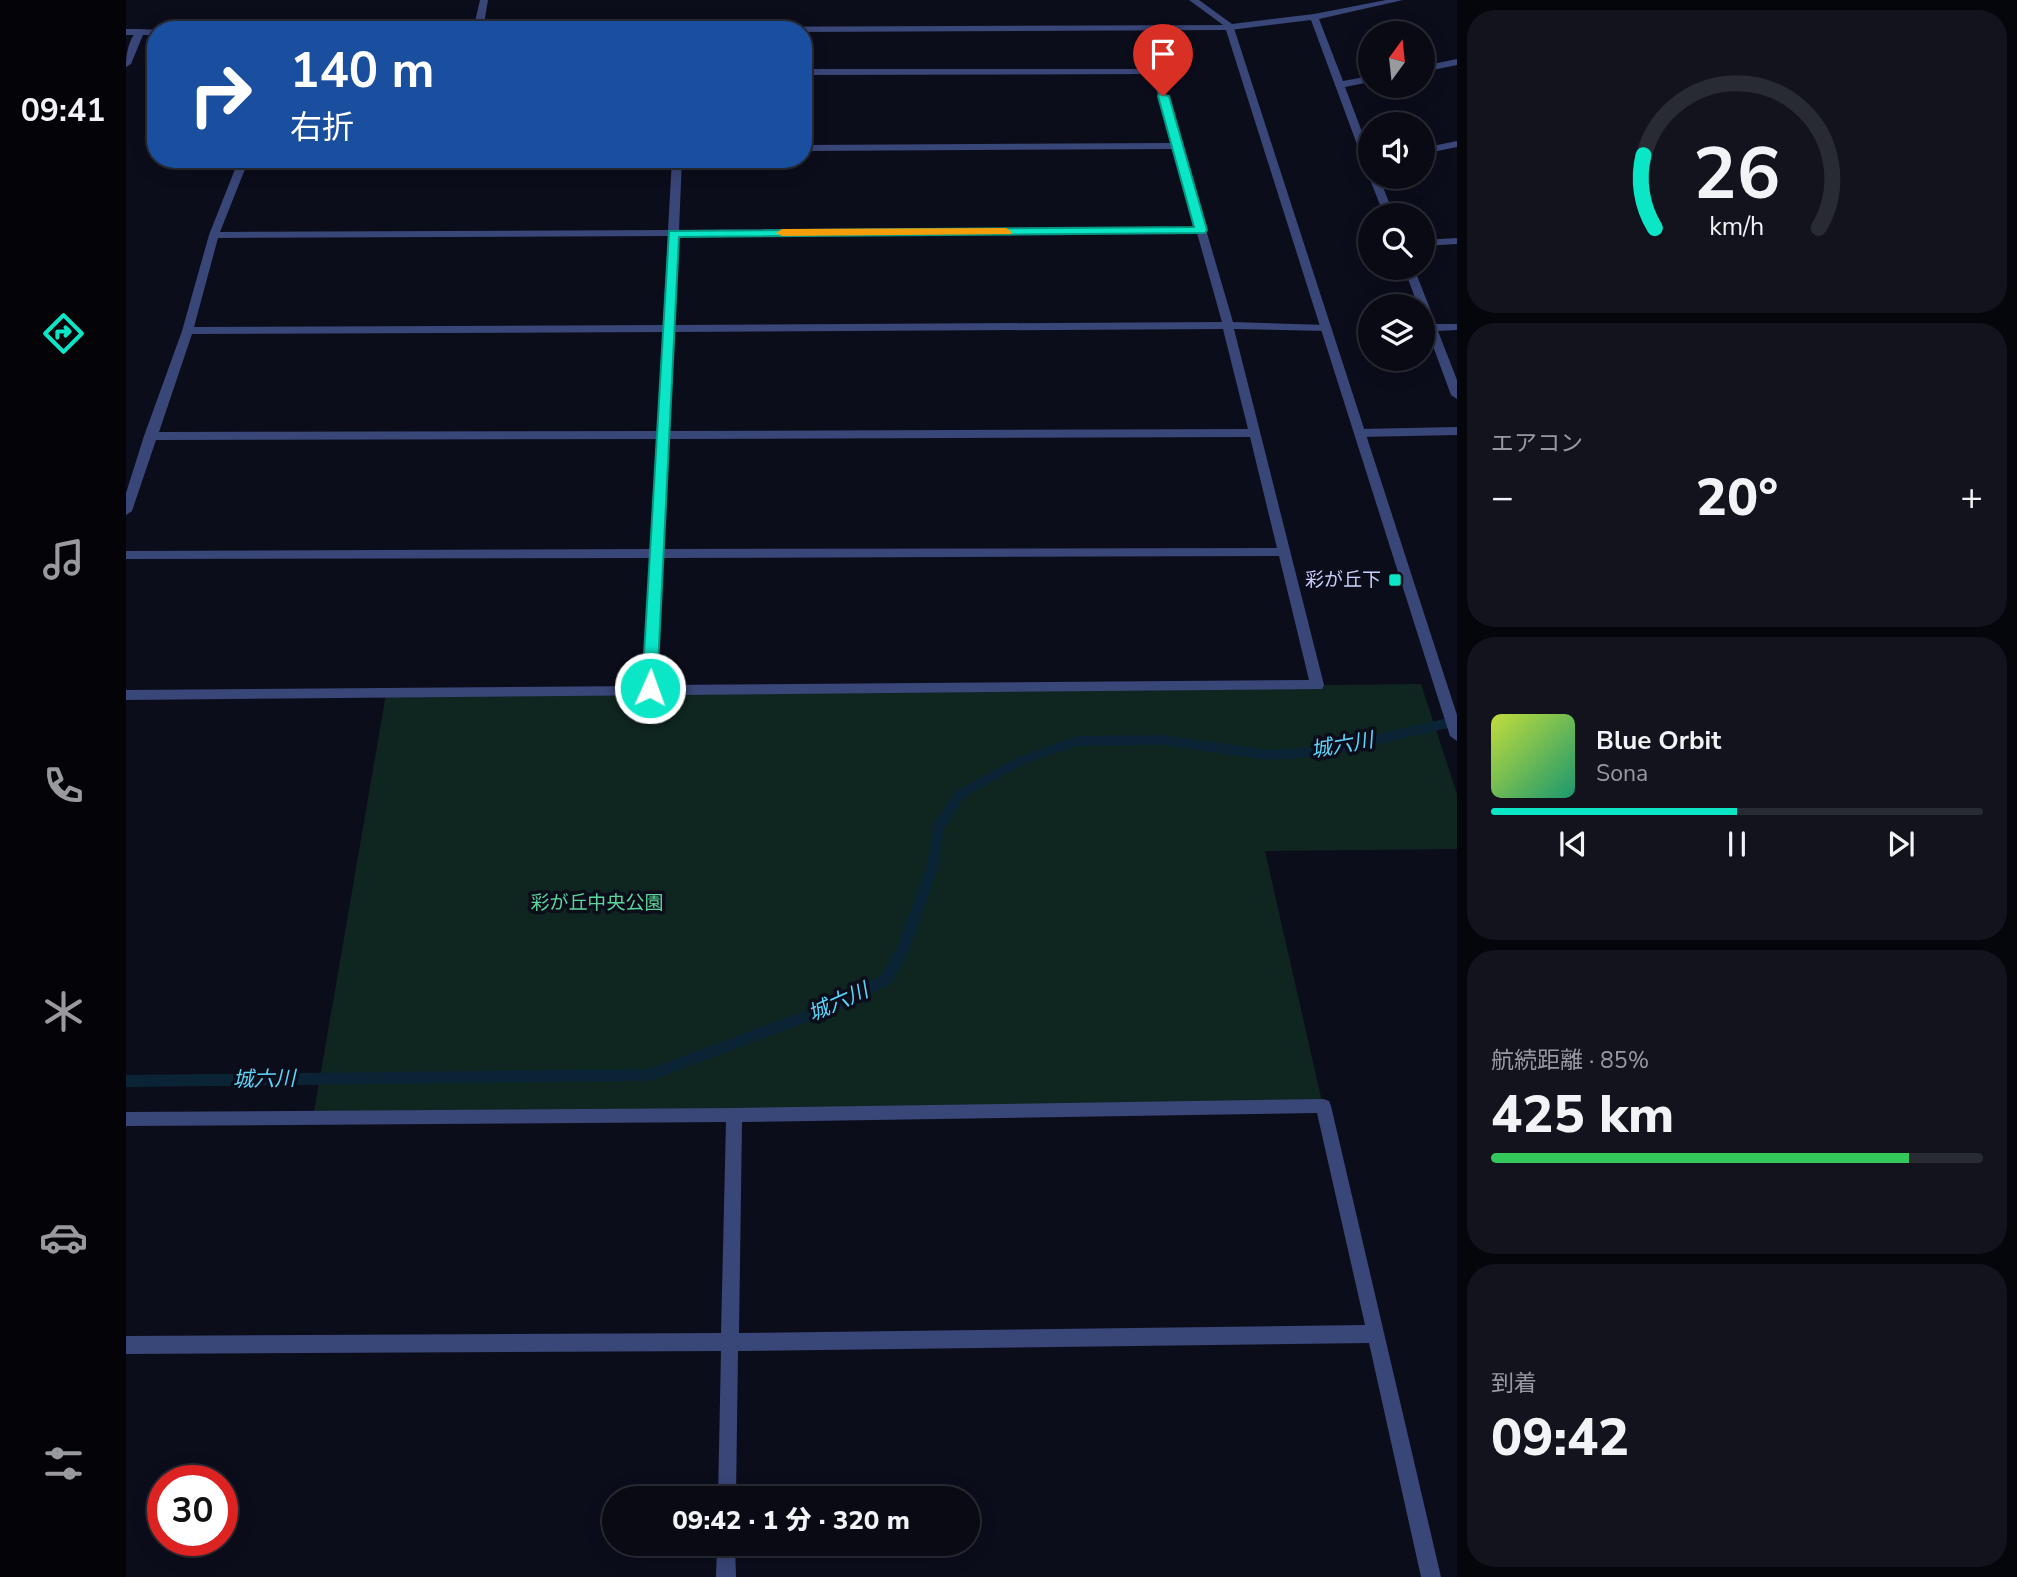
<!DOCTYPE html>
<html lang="ja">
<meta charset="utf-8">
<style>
:root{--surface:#090a14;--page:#12131d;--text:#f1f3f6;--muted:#999aa0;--line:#292b34;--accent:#0be6c7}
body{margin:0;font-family:"Nunito Sans","Noto Sans JP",sans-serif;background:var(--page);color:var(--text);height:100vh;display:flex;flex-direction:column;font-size:26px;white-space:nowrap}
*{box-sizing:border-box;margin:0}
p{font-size:23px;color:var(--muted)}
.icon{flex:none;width:38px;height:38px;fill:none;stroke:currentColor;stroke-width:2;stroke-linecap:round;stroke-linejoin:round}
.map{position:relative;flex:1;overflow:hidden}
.side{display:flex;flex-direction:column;gap:10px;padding:10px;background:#05060b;width:560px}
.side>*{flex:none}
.top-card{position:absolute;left:21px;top:21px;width:665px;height:147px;border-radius:28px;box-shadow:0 4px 18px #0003,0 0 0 2px var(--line);background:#1a4fa0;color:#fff;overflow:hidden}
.needle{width:46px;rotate:15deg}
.controls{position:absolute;left:1232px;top:21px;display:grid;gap:14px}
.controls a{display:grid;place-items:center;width:77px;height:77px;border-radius:50%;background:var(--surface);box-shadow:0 4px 18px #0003,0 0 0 2px var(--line);font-size:35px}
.speed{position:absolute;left:21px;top:1465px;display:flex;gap:14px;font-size:35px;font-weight:700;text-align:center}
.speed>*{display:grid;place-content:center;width:91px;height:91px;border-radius:50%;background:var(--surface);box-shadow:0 4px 18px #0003,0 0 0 2px var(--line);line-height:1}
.speed .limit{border:10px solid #d22;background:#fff;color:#111}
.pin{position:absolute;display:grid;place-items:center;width:60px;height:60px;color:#fff;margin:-72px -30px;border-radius:50% 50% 50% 0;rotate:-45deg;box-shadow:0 0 7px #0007}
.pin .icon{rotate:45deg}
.me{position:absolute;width:77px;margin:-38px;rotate:2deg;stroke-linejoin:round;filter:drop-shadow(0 0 5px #0008)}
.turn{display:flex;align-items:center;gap:24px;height:147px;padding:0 28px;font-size:32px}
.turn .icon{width:91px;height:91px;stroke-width:2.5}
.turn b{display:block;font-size:49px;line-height:60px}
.big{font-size:52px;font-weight:800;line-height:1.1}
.side .widget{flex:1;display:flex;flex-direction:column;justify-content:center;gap:10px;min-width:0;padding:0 24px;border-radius:28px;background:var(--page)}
.side .dial{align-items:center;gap:0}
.dial svg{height:182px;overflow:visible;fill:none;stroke:var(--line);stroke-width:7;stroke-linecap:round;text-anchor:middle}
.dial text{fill:var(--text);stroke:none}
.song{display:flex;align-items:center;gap:21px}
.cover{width:84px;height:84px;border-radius:10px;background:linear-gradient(135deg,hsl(70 70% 55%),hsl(160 70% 35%))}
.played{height:7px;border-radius:4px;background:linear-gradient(90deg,var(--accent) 50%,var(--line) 50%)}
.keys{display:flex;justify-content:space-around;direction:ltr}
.heat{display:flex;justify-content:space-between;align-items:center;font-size:38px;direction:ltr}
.charge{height:10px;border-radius:5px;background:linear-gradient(90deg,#34c759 85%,var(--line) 0)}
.trip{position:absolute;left:476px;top:1486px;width:378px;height:70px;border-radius:35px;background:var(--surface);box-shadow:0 4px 18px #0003,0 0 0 2px var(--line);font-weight:800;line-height:70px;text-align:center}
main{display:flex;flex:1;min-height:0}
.menu{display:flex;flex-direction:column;width:126px;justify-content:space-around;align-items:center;background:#040408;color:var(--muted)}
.menu .icon{width:49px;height:49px}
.menu .selected{color:var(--accent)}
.menu b{font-size:32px;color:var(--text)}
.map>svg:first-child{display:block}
.green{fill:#0f251f}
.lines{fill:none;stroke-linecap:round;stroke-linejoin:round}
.stream{fill:#0a2435;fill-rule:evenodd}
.minor{fill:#394678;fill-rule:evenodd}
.tertiary{fill:#394678;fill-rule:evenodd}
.route{fill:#0be6c7;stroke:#079681;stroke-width:2}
.slow{fill:#f59e0b}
.poi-dot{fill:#0be6c7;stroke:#0c0d1b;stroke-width:2.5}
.labels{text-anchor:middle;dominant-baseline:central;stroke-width:7;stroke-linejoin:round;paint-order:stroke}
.poi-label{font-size:19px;fill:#c8cffc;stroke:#0c0d1b;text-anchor:end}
.park-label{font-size:19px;fill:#59d79a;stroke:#0c0d1b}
.water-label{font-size:21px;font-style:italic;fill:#5cd4f7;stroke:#0c0d1b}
</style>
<main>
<nav class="menu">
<b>09:41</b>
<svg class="icon selected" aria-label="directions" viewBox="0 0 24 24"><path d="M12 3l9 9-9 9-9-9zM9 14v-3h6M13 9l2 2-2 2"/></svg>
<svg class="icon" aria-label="music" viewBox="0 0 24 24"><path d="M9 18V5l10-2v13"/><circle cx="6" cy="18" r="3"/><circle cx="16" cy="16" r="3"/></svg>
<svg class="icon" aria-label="phone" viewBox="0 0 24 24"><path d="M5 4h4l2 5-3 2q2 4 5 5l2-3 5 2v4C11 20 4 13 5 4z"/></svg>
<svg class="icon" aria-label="climate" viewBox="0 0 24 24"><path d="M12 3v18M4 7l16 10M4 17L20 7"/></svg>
<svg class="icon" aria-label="car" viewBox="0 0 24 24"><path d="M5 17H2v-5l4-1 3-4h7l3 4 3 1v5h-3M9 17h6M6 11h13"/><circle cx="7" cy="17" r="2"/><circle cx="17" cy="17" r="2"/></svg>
<svg class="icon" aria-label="filters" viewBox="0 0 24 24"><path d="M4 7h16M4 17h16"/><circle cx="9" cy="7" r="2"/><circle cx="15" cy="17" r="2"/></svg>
</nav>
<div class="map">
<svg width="1331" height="1577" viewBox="0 0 1331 1577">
<rect width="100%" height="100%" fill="#0c0d1b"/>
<path class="green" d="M1295,684L1331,794V849L1139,851L1197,1106L187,1118L260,694Z"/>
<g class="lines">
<path class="stream" d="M1331,716V726L1199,756L1144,760L1036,745L952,746L900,763L838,797L818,828L812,868L784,949L766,983L707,1012L523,1081L0,1087V1075L523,1069L697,1004L756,975L771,948L800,868L808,823L830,791L892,757L952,736L1036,735L1144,750L1199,746Z"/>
<path class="minor" d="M354,0H362L357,30H347Z
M1063,0H1073L1106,24L1188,14L1260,0H1277L1193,19L1217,81L1244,76V82L1219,87L1244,153V169L1239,166L1185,20L1104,30Z
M0,29H14L19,32L14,35H0Z
M1331,59V65L1297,72V66Z
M677,69H1033L1107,322L1200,325L1206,328L1200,331L1108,329L1198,685L1196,689L0,700V690L517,686L524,558L0,559V551L525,549L531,439L30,440L6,511L0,515V493L18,436L56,331L83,235L113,159H123L94,232L542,230L546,159H556L553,230L1069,227L1047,149L677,151V145L1045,143L1026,74L677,75ZM1071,233L1096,322L548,325L552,236ZM542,236L537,325L68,327L92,238ZM1097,329L1122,429L543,431L548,332ZM537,332L531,431L33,432L66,334ZM1124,437L1151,548L537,549L543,439ZM1153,556L1183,680L531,685L537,558Z
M1331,141V147L1297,154V148Z
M1244,175L1253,177L1268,215H1258L1243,177Z
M1331,238V244L1297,246V240Z
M1278,268H1288L1310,324H1331V330L1312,331L1331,380V399L1325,395L1297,319V306H1292Z
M1331,427V435L1234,437L1228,433L1234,429Z
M1197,1099L1203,1101L1205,1106L1315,1577H1295L1243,1343L612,1351L610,1498H592L595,1351L0,1354V1336L595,1333L600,1122L0,1126V1112L608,1108ZM1191,1113L1239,1325L613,1333L616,1122Z
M591,1544H609L610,1577H590Z"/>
<path class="tertiary" d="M1107,25L1331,715V741L1324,736L1100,30L677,32V30H547L551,27Z
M14,29L32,30H30V35H17L5,64L0,67C0,54 3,36 14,29Z"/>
</g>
<path class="route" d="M1033,94L1043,96L1081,230L1079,233L553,237L531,688L529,692H518L516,688L543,231L1068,227L1032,96Z"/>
<path class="slow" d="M880,228L886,232L885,234L656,236L650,233L656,229Z"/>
<rect class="poi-dot" x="1262" y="573" width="14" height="14" rx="3.5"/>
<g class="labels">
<g class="poi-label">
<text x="1255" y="580">彩が丘下</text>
</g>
<g class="park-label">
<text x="471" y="903">彩が丘中央公園</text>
</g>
<g class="water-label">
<text transform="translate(1216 745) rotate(-10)">城六川</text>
<text transform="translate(712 1002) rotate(-24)">城六川</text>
<text transform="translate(138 1079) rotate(-1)">城六川</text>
</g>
</g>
</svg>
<div class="controls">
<a><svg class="needle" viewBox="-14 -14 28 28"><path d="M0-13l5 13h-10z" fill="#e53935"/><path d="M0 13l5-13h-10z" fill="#999aa0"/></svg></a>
<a><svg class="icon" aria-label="sound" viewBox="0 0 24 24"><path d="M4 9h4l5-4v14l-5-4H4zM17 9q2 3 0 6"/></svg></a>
<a><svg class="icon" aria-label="search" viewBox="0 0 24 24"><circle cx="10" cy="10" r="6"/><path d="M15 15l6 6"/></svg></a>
<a><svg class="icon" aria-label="layers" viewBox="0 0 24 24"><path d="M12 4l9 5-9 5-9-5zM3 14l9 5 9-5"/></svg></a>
</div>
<div class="speed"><div class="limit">30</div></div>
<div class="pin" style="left:1037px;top:96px;background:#d93025"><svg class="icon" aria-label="arrive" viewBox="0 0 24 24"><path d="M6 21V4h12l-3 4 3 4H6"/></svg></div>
<svg class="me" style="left:524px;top:688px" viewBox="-20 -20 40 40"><circle r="17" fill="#0be6c7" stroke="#fff" stroke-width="3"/><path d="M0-11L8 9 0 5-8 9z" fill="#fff"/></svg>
<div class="trip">09:42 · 1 分 · 320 m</div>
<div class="top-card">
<div class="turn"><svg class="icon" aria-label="right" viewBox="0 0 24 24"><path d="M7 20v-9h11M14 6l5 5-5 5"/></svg><div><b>140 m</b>右折</div></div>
</div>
</div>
<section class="side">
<div class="widget dial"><svg viewBox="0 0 100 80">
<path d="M14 69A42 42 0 1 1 86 69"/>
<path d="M14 69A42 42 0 0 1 9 37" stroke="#0be6c7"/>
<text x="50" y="56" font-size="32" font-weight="700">26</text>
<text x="50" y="72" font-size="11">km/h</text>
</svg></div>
<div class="widget"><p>エアコン</p>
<div class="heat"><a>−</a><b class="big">20°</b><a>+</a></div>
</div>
<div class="widget">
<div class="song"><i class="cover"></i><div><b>Blue Orbit</b><p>Sona</p></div></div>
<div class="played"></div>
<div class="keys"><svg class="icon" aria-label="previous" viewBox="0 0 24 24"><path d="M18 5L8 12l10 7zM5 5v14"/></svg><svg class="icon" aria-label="pause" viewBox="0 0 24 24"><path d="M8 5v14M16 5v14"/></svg><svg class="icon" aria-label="next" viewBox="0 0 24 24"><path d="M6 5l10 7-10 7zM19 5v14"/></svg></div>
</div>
<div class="widget"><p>航続距離 · 85%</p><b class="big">425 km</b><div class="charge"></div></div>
<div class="widget"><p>到着</p><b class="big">09:42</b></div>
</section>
</main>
